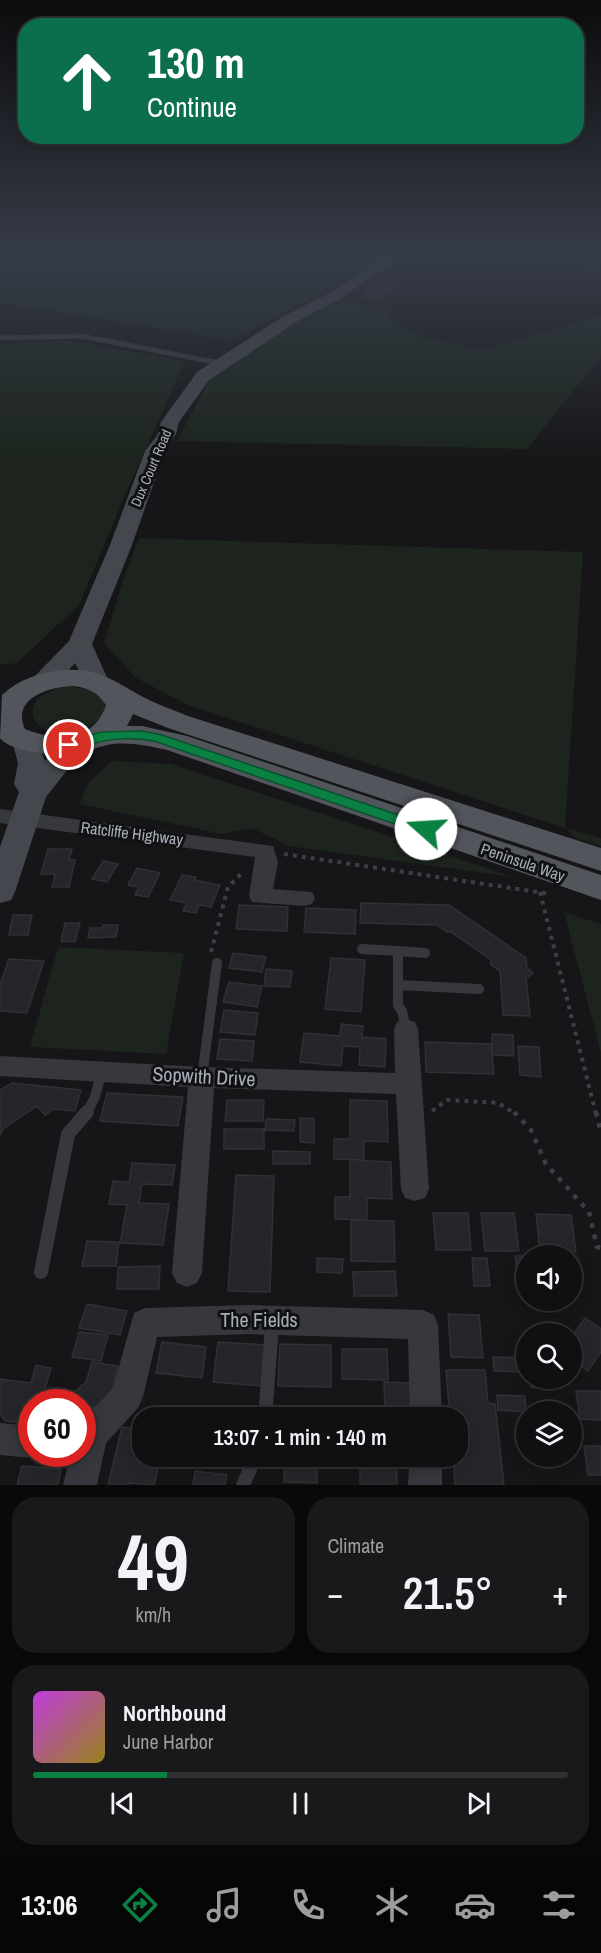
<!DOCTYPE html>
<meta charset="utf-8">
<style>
:root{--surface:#101012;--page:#19191b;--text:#f1f3f6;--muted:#9c9d9f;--line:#303032;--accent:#0b8043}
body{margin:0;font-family:"Archivo Narrow",sans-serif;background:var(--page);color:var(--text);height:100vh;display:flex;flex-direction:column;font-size:22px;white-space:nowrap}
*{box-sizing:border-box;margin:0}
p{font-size:20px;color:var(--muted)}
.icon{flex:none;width:33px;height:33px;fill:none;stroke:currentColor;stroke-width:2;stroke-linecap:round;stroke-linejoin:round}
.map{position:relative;height:1485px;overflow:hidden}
.drawer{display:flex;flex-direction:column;gap:12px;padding:12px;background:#09090a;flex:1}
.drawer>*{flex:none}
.hud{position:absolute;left:18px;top:18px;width:566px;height:126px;border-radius:24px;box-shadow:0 3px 15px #0003,0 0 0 2px var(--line);background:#0b6e4f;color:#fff;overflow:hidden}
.fabs{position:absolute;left:516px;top:1245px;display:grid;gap:12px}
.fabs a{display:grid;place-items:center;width:66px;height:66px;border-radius:50%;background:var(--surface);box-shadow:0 3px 15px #0003,0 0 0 2px var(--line);font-size:30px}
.speed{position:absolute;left:18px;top:1389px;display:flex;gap:12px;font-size:30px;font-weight:700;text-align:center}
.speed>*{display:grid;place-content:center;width:78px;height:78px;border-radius:50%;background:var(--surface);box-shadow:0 3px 15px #0003,0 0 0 2px var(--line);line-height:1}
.speed .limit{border:9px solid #d22;background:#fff;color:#111}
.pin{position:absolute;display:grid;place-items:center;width:51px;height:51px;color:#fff;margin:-26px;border:3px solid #fff;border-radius:50%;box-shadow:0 2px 6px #0007}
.me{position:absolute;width:66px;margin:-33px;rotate:289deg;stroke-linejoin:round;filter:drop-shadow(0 0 4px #0008)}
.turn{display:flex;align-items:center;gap:21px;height:126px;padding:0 30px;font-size:27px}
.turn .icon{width:78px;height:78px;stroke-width:2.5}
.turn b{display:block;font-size:42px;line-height:51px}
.big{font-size:45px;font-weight:600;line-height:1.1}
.drawer .widget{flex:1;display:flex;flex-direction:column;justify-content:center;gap:9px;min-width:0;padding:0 21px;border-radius:24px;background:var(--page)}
.drawer .dial{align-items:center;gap:0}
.dial b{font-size:78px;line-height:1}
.song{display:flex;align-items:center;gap:18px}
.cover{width:72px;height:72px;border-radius:9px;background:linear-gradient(135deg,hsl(290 70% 55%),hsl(50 70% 35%))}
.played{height:6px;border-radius:3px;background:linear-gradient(90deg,var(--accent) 25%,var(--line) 25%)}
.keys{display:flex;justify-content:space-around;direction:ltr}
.heat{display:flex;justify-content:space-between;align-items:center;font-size:33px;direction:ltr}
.drawer .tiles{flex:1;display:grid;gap:12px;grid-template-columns:1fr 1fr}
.widget:last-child{grid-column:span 2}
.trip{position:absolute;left:132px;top:1407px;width:336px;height:60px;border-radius:24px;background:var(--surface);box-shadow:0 3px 15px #0003,0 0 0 2px var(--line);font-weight:600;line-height:60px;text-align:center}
.menu{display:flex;height:96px;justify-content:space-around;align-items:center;background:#060607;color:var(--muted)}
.menu .icon{width:42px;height:42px}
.menu .on{color:var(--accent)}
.menu b{font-size:27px;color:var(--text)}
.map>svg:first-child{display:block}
.green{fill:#1c241d}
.building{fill:#26262a;stroke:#303035;stroke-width:1.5}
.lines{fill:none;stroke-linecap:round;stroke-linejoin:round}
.path-far1{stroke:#3d3f45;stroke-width:4;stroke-dasharray:4 5;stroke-linecap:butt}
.path{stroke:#3d3f45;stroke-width:4.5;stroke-dasharray:4.5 7;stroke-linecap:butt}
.lane-far2{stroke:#37383e;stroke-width:5}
.lane-far1{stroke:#37383e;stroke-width:10}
.lane{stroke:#37383e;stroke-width:14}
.street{fill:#37383e;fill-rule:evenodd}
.secondary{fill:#45474e;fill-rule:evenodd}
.primary{fill:#53555d;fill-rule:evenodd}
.route{fill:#0b8043;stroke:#07532c;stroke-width:1.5}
.labels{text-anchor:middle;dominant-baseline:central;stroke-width:6;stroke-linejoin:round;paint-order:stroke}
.far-street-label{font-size:14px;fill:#a7aeb9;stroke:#111113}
.street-label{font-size:16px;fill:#a7aeb9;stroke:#111113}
.near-street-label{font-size:20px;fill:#a7aeb9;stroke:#111113}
</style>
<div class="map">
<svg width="601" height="1485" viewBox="0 0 601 1485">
<rect width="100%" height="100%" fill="#161618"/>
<path class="green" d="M0,255H381L353,276L233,341L0,302Z
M497,255H601V271L511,259Z
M338,300L386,310L393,320L423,337L484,350L601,315V356L527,449L177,441L213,373L292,323Z
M68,341L185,361L127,491L79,605L17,663L0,665V344Z
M139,538L583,552L565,828L601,838V846L576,838L565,828L188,705L136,678L104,643L123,581Z
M68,686L92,690L105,701C106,712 102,719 93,724C42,756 0,699 68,686Z
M112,761L171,764L514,877L289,846L252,828L222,834L80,804L87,784Z
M564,912L601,924V1053Z
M58,947L184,953L166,1054L30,1047Z"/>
<path class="building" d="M385,281L400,284L378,299L364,296L371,291L367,290Z
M48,849H72L69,860H75L69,887H52L55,874H41Z
M103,861L118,864L107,882L92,879Z
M137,868L160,873L148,897L135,895L139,887L128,885Z
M182,875L196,877L194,880L220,885L211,907L199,905L196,913L183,911L187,903L170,900Z
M361,903L449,905L526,958L527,968L533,973L526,979L530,1016L503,1015L500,971L491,965V960L451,932H447L437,925L360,923Z
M239,905L288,907L287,931L236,929Z
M306,908L356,910L355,934L304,932Z
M13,915H32L28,935H9Z
M65,923H80L75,942L61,941Z
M103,925H118L116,937L88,938L90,928H102Z
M233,953L266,957L262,972L229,968Z
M331,958L365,960L361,1012L325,1009Z
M9,959L44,961L27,1013L0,1011V985Z
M266,969L292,971L290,987L264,986Z
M229,982L262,986L257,1007L223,1002Z
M224,1010L258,1013L255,1035L220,1032Z
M341,1024L363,1026L362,1037L386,1039L385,1067L359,1065L360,1047L343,1046L341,1066L300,1062L304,1033L340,1036Z
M492,1034L513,1035L514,1056L492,1055Z
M220,1039L254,1041L252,1061L217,1059Z
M425,1042L491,1044L494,1074L426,1072Z
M518,1046L539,1047L541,1077L520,1075Z
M12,1083L81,1090L75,1111L54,1109L45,1115L37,1106L3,1129L0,1135V1090Z
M107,1093L183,1097L178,1126L100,1121Z
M227,1100H264L263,1121H225Z
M350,1100L387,1101L388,1142L364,1141V1160L334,1159V1139H350Z
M300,1118L314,1119V1143L300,1142Z
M266,1119L295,1120L294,1131L265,1130Z
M224,1129H264V1149H224Z
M273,1151L310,1152V1164H273Z
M350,1160L391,1162L392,1199L367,1198V1220L335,1219V1197H350Z
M132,1163L175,1165L172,1185L142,1184L139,1203L169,1204L163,1245L120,1243L127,1205L109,1204L113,1181L129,1182Z
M236,1175L274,1176L270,1292L228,1291Z
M433,1213H468L471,1250H436Z
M481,1213H514L519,1251H485Z
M536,1214L571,1215L576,1252L540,1251Z
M351,1220L394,1221L395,1262L351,1261Z
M87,1241L119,1242L116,1266H82Z
M515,1256H526V1285H519Z
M317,1258L343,1259L342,1273L317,1272Z
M472,1258H487L490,1286H474Z
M160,1266L159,1289H117L118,1267Z
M395,1271L397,1296H354L353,1272Z
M87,1304L127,1311L120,1335L79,1328Z
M448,1314L479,1315L483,1358L451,1357Z
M585,1318L601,1329V1352L588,1371L572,1358V1336Z
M79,1332L108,1335L101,1361L72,1357Z
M162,1342L206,1347L202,1378L156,1373Z
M218,1342L266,1345L262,1386L213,1382Z
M280,1344L331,1345V1387L278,1386Z
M342,1349H387L388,1380L342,1379Z
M493,1357L521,1358L522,1372L494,1371Z
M92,1362L118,1366L111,1394L82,1417V1402H32V1424L5,1421L0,1414V1379L31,1383L36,1365L51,1368L43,1396L64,1400L86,1382Z
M446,1370H485L488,1403L495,1404L504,1485H455L453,1456H458V1418H450Z
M530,1378H557L558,1388L531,1387Z
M384,1382L410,1383L412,1410L385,1409Z
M576,1391H601V1420L580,1419Z
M497,1395L525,1396L526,1412L498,1410Z
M163,1413L189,1414V1418H162Z
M572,1417L577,1418L580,1446H572Z
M122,1427L142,1430V1456H161L154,1485L129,1483V1485H108Z
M584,1446H601V1475H588Z
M285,1456H317V1483L284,1482Z
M360,1456H396L397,1485H360Z
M22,1466L61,1469L58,1485H17Z
M195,1471L227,1475L225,1485H193Z"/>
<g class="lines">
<path class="path-far1" d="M284,854L551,894
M540,892L596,1114
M211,952L228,887L244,871
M432,1111L447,1100L498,1103L516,1114"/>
<path class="path" d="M514,1112L531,1130L546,1164L589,1212L597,1247L601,1248
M596,1112L601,1133"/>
<path class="lane-far2" d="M0,338L81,336L220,363"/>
<path class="lane-far1" d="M362,949L398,951V1005L402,1011L406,1029
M398,951L425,953
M398,985L479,989
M202,1077L217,963
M86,1114L95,1097L102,1071"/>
<path class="lane" d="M41,1272L68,1134L87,1112
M265,1418L272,1325
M243,1485L256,1456"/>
<path class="street" d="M0,809L273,846L278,862L273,889L312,892L315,898L312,904L304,906L252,902L249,896L255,857L0,823Z
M406,1019L415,1022L418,1029L429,1189L425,1198L415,1201L405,1198L401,1189L396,1094L214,1088L202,1273L197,1283L187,1287L177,1283L172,1273L188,1087L0,1076V1056L202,1067L395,1073L394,1029L397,1022Z
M249,1305L423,1310L434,1315L438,1325L442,1418H410L408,1339L249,1334L157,1337L143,1397L138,1408L106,1443L97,1485H63L71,1454H82V1421L113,1388L134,1313L145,1308Z
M0,1423L32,1426V1454H44L32,1458L0,1455Z
M410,1456H442V1485H408Z"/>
<path class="secondary" d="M385,255H402L340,299L296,322L209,380L179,422L176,434L165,451L132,545L92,644L109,682L105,687L96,690L87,687L75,663C63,676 54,692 34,687L30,682L34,677L69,641L110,545L145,451L158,434L161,422L197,372L284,316L330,293Z
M25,733L35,735L45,761C57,746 77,730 97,735L100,741L97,747L72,764L46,797L15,892L11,900L0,903V847L19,792L14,784L18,763L12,741L15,735Z"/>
<path class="primary" d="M62,670C101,668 113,681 145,698C159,705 174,710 188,716L601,848V871L168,728L133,714L127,726H142L187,736L601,875V900L167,750C148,746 127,741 107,745C97,747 86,752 76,754C58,756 11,753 0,738L2,695C19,679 39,673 62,670ZM73,686C89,688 97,692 106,705C94,742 56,742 25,729C11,698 49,687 73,686Z"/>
</g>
<linearGradient id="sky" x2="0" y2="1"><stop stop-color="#0c0c0d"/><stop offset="0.55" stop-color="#363c48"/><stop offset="1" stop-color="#363c48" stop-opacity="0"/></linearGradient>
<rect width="601" height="463" fill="url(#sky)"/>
<path class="route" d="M142,731L162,735L431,826L433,829L426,834L421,833L154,741C121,735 100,741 69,750L62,745L64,742L101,732Z"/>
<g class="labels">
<g class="far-street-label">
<text transform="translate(151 468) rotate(-67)">Dux Court Road</text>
</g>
<g class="street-label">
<text transform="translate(132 833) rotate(7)">Ratcliffe Highway</text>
<text transform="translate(523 862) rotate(19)">Peninsula Way</text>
</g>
<g class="near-street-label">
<text transform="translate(204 1076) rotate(3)">Sopwith Drive</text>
<text x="259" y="1319">The Fields</text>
</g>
</g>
</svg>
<div class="fabs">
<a><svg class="icon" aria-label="sound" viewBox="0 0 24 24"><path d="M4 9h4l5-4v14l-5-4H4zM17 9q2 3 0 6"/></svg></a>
<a><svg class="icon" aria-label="search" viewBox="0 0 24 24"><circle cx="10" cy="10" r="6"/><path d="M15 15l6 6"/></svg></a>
<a><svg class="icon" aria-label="layers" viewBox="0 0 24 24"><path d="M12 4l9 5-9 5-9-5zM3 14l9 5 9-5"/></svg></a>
</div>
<div class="speed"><div class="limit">60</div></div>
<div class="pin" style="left:69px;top:745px;background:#d93025"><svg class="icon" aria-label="arrive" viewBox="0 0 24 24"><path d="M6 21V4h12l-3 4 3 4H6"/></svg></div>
<svg class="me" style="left:426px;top:829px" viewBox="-20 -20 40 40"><circle r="19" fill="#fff"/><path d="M0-13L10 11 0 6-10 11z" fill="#0b8043"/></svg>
<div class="trip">13:07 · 1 min · 140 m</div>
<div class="hud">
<div class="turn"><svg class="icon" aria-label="ahead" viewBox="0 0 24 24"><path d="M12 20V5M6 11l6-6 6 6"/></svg><div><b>130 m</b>Continue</div></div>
</div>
</div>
<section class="drawer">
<div class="tiles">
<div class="widget dial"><b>49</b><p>km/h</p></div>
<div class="widget"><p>Climate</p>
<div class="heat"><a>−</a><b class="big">21.5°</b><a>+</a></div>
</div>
<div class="widget">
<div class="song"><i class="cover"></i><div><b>Northbound</b><p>June Harbor</p></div></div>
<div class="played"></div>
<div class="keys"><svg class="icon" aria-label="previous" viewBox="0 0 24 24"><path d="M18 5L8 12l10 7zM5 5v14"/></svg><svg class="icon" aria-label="pause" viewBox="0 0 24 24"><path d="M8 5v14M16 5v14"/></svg><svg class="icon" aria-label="next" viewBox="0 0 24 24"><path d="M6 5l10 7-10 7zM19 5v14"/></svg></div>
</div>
</div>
</section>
<nav class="menu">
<b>13:06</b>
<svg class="icon on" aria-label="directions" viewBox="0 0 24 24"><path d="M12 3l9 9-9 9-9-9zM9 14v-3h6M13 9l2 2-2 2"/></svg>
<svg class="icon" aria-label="music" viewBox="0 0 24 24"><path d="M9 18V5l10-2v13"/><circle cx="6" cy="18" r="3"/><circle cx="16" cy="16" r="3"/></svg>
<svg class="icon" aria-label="phone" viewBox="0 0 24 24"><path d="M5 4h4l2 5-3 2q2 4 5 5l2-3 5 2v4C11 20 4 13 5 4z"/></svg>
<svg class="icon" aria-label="climate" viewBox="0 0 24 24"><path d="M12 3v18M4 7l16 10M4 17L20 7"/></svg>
<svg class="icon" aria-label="car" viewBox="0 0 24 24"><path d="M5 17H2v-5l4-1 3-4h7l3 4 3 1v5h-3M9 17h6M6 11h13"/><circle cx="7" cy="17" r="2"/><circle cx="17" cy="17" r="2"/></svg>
<svg class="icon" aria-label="filters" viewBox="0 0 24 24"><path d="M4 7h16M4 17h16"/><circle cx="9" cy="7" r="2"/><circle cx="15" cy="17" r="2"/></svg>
</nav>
